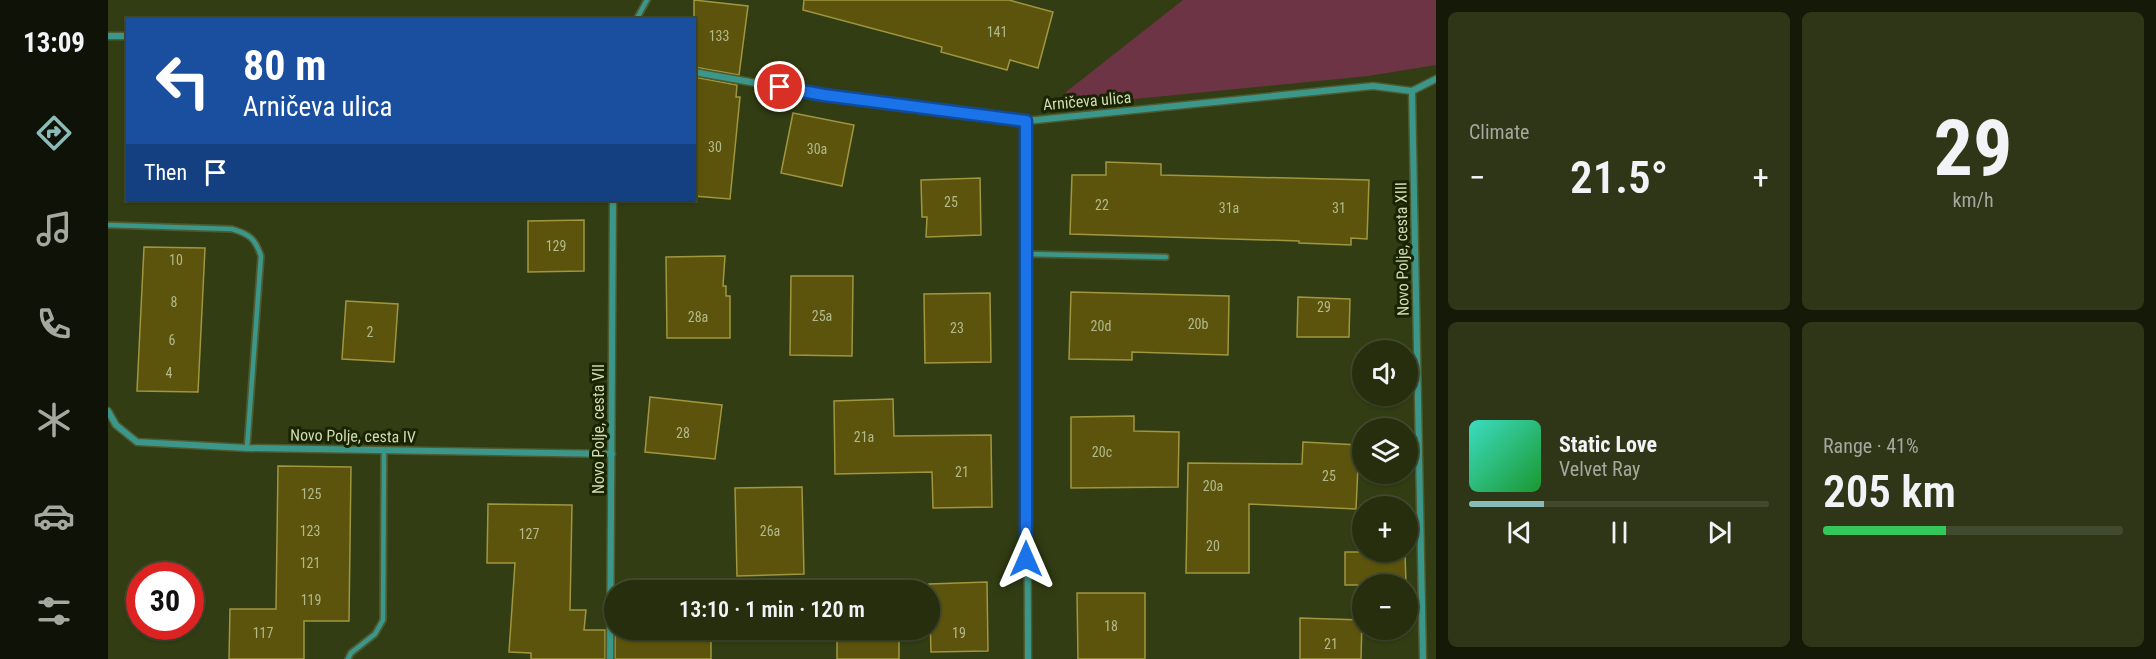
<!DOCTYPE html>
<meta charset="utf-8">
<style>
:root{--surface:#262e0e;--page:#2e3617;--text:#f1f3f6;--muted:#a4a89e;--line:#424a2e;--accent:#8bbbb9}
body{margin:0;font-family:"Roboto Condensed",sans-serif;background:var(--page);color:var(--text);height:100vh;display:flex;flex-direction:column;font-size:22px;white-space:nowrap}
*{box-sizing:border-box;margin:0}
p{font-size:20px;color:var(--muted)}
.icon{flex:none;width:33px;height:33px;fill:none;stroke:currentColor;stroke-width:2;stroke-linecap:round;stroke-linejoin:round}
.map{position:relative;flex:1;overflow:hidden}
.details{display:flex;flex-direction:column;gap:12px;padding:12px;background:#151908;width:720px}
.details>*{flex:none}
.hud{position:absolute;left:18px;top:18px;width:570px;height:183px;border-radius:0px;box-shadow:0 2px 4px #0004,0 0 0 2px var(--line);background:#1a4fa0;color:#fff;overflow:hidden}
.fabs{position:absolute;left:1244px;top:340px;display:grid;gap:12px}
.fabs a{display:grid;place-items:center;width:66px;height:66px;border-radius:50%;background:var(--surface);box-shadow:0 2px 4px #0004,0 0 0 2px var(--line);font-size:30px}
.speed{position:absolute;left:18px;top:562px;display:flex;gap:12px;font-size:30px;font-weight:700;text-align:center}
.speed>*{display:grid;place-content:center;width:78px;height:78px;border-radius:50%;background:var(--surface);box-shadow:0 2px 4px #0004,0 0 0 2px var(--line);line-height:1}
.speed .limit{border:9px solid #d22;background:#fff;color:#111}
.pin{position:absolute;display:grid;place-items:center;width:51px;height:51px;color:#fff;margin:-26px;border:3px solid #fff;border-radius:50%;box-shadow:0 2px 6px #0007}
.me{position:absolute;width:66px;margin:-33px;rotate:0deg;stroke-linejoin:round;filter:drop-shadow(0 0 4px #0008)}
.turn{display:flex;align-items:center;gap:21px;height:126px;padding:0 18px;font-size:27px}
.turn .icon{width:78px;height:78px;stroke-width:2.5}
.turn b{display:block;font-size:42px;line-height:51px}
.then{display:flex;align-items:center;height:57px;padding:0 18px;background:#0003;gap:12px;font-size:22px}
.big{font-size:45px;font-weight:600;line-height:1.1}
.details .tile{flex:1;display:flex;flex-direction:column;justify-content:center;gap:9px;min-width:0;padding:0 21px;border-radius:9px;background:var(--page)}
.details .dial{align-items:center;gap:0}
.dial b{font-size:78px;line-height:1}
.song{display:flex;align-items:center;gap:18px}
.cover{width:72px;height:72px;border-radius:9px;background:linear-gradient(135deg,hsl(170 70% 55%),hsl(130 70% 35%))}
.played{height:6px;border-radius:3px;background:linear-gradient(90deg,var(--accent) 25%,var(--line) 25%)}
.keys{display:flex;justify-content:space-around;direction:ltr}
.heat{display:flex;justify-content:space-between;align-items:center;font-size:33px;direction:ltr}
.charge{height:9px;border-radius:4px;background:linear-gradient(90deg,#34c759 41%,var(--line) 0)}
.details .tiles{flex:1;display:grid;gap:12px;grid-template-columns:repeat(2,1fr)}
.trip{position:absolute;left:496px;top:580px;width:336px;height:60px;border-radius:30px;background:var(--surface);box-shadow:0 2px 4px #0004,0 0 0 2px var(--line);font-weight:600;line-height:60px;text-align:center}
main{display:flex;flex:1;min-height:0}
.tabs{display:flex;flex-direction:column;width:108px;justify-content:space-around;align-items:center;background:#0f1206;color:var(--muted)}
.tabs .icon{width:42px;height:42px}
.tabs .current{color:var(--accent)}
.tabs b{font-size:27px;color:var(--text)}
.map>svg:first-child{display:block}
.green{fill:#6d3445}
.building{fill:#5c540d;stroke:#a09640;stroke-width:1.5}
.lines{fill:none;stroke-linecap:round;stroke-linejoin:round}
.lane-casing{stroke:#4e5a30;stroke-width:8}
.street-casing{stroke:#4e5a30;stroke-width:9}
.lane{stroke:#3b978a;stroke-width:4.5}
.street{stroke:#3b978a;stroke-width:6}
.route-casing{stroke:#114b97;stroke-width:15}
.route{stroke:#1a73e8;stroke-width:10}
.labels{text-anchor:middle;dominant-baseline:central;stroke-width:6;stroke-linejoin:round;paint-order:stroke}
.number-label{font-size:14px;fill:#b2ba8b}
.street-label{font-size:16px;fill:#cfdcb5;stroke:#1a2302}
</style>
<main>
<nav class="tabs">
<b>13:09</b>
<svg class="icon current" aria-label="directions" viewBox="0 0 24 24"><path d="M12 3l9 9-9 9-9-9zM9 14v-3h6M13 9l2 2-2 2"/></svg>
<svg class="icon" aria-label="music" viewBox="0 0 24 24"><path d="M9 18V5l10-2v13"/><circle cx="6" cy="18" r="3"/><circle cx="16" cy="16" r="3"/></svg>
<svg class="icon" aria-label="phone" viewBox="0 0 24 24"><path d="M5 4h4l2 5-3 2q2 4 5 5l2-3 5 2v4C11 20 4 13 5 4z"/></svg>
<svg class="icon" aria-label="climate" viewBox="0 0 24 24"><path d="M12 3v18M4 7l16 10M4 17L20 7"/></svg>
<svg class="icon" aria-label="car" viewBox="0 0 24 24"><path d="M5 17H2v-5l4-1 3-4h7l3 4 3 1v5h-3M9 17h6M6 11h13"/><circle cx="7" cy="17" r="2"/><circle cx="17" cy="17" r="2"/></svg>
<svg class="icon" aria-label="filters" viewBox="0 0 24 24"><path d="M4 7h16M4 17h16"/><circle cx="9" cy="7" r="2"/><circle cx="15" cy="17" r="2"/></svg>
</nav>
<div class="map">
<svg width="1328" height="659" viewBox="0 0 1328 659">
<rect width="100%" height="100%" fill="#323d13"/>
<path class="green" d="M1075,0H1328V65L1260,76L1016,100L960,102L958,92Z"/>
<path class="building" d="M586,0L640,6L631,75L586,67Z
M696,0H901L945,12L930,68L902,60L899,70L833,52L834,47L695,10Z
M586,77L629,85L628,97H632L622,199L586,196Z
M685,113L746,125L734,186L673,173Z
M998,162L1053,164V175L1261,180L1259,239L1243,238V245L1191,243V241L962,234L964,175H998Z
M872,178L873,235L818,237L819,217H814L813,180Z
M476,220V271L420,272V221Z
M36,247L97,248L90,392L29,391Z
M617,256L615,286H618V296H622V338H559L558,257Z
M683,276H745L744,356L682,355Z
M963,292L1121,296L1120,355L1024,352V360L961,359Z
M882,293L883,362L817,363L816,294Z
M1190,297L1242,299L1241,337H1189Z
M238,301L290,304L286,362L234,359Z
M542,397L614,405L607,459L537,452Z
M785,399L786,436L883,435L884,507L825,508L824,472L727,474L726,401Z
M1026,416V431L1071,432L1070,487L963,488V417Z
M1195,442L1251,445L1248,509L1141,504V573H1078L1080,463L1194,464Z
M170,466L243,467L241,621H196V659H121L122,609H168Z
M694,487L696,574L629,576L627,488Z
M380,504L464,505L462,610H478L476,630H497V659H423V653L401,652L407,563H379Z
M1237,552H1297L1298,585H1237Z
M879,582L880,651L823,652L821,584Z
M969,593H1037V659H970Z
M1192,618L1254,620L1253,659H1192Z
M507,630H603V659H507Z
M729,630H791V659H729Z"/>
<g class="lines">
<defs>
<path id="lane" d="M528,20L539,0
M0,225L124,229C141,234 147,238 153,256L139,448
M918,254L1058,257
M240,659L243,653L267,634L275,620L276,451"/>
<path id="street" d="M0,36H20
M586,72L716,95L918,121L1265,86L1304,91
M1304,91L1315,659
M1304,91L1328,79
M918,121L920,659
M0,411L8,425L29,442L139,448L504,454
M502,659L505,200"/>
</defs>
<use href="#lane" class="lane-casing"/>
<use href="#street" class="street-casing"/>
<use href="#lane" class="lane"/>
<use href="#street" class="street"/>
</g>
<g class="lines">
<defs>
<path id="route" d="M672,87L716,95L918,121V559"/>
</defs>
<use href="#route" class="route-casing"/>
<use href="#route" class="route"/>
</g>
<g class="labels">
<g class="number-label">
<text x="889" y="32">141</text>
<text x="611" y="36">133</text>
<text x="607" y="147">30</text>
<text x="709" y="149">30a</text>
<text x="843" y="202">25</text>
<text x="994" y="205">22</text>
<text x="1121" y="208">31a</text>
<text x="1231" y="208">31</text>
<text x="448" y="246">129</text>
<text x="68" y="260">10</text>
<text x="66" y="302">8</text>
<text x="1216" y="307">29</text>
<text x="714" y="316">25a</text>
<text x="590" y="317">28a</text>
<text x="1090" y="324">20b</text>
<text x="993" y="326">20d</text>
<text x="849" y="328">23</text>
<text x="262" y="332">2</text>
<text x="64" y="340">6</text>
<text x="61" y="373">4</text>
<text x="575" y="433">28</text>
<text x="756" y="437">21a</text>
<text x="994" y="452">20c</text>
<text x="854" y="472">21</text>
<text x="1221" y="476">25</text>
<text x="1105" y="486">20a</text>
<text x="203" y="494">125</text>
<text x="202" y="531">123</text>
<text x="662" y="531">26a</text>
<text x="421" y="534">127</text>
<text x="1105" y="546">20</text>
<text x="202" y="563">121</text>
<text x="203" y="600">119</text>
<text x="1003" y="626">18</text>
<text x="155" y="633">117</text>
<text x="851" y="633">19</text>
<text x="1223" y="644">21</text>
</g>
<g class="street-label">
<text transform="translate(979 101) rotate(-5)">Arničeva ulica</text>
<text transform="translate(1294 249) rotate(-91)">Novo Polje, cesta XIII</text>
<text transform="translate(490 429) rotate(-90)">Novo Polje, cesta VII</text>
<text transform="translate(245 436) rotate(1)">Novo Polje, cesta IV</text>
</g>
</g>
</svg>
<div class="fabs">
<a><svg class="icon" aria-label="sound" viewBox="0 0 24 24"><path d="M4 9h4l5-4v14l-5-4H4zM17 9q2 3 0 6"/></svg></a>
<a><svg class="icon" aria-label="layers" viewBox="0 0 24 24"><path d="M12 4l9 5-9 5-9-5zM3 14l9 5 9-5"/></svg></a>
<a>+</a>
<a>−</a>
</div>
<div class="speed"><div class="limit">30</div></div>
<div class="pin" style="left:672px;top:87px;background:#d93025"><svg class="icon" aria-label="arrive" viewBox="0 0 24 24"><path d="M6 21V4h12l-3 4 3 4H6"/></svg></div>
<svg class="me" style="left:918px;top:559px" viewBox="-20 -20 40 40"><path d="M0-17L14 15 0 8-14 15z" fill="#1a73e8" stroke="#fff" stroke-width="4"/></svg>
<div class="trip">13:10 · 1 min · 120 m</div>
<div class="hud">
<div class="turn"><svg class="icon" aria-label="left" viewBox="0 0 24 24"><path d="M17 20v-9H6M10 6l-5 5 5 5"/></svg><div><b>80 m</b>Arničeva ulica</div></div>
<div class="then">Then<svg class="icon" aria-label="arrive" viewBox="0 0 24 24"><path d="M6 21V4h12l-3 4 3 4H6"/></svg></div>
</div>
</div>
<section class="details">
<div class="tiles">
<div class="tile"><p>Climate</p>
<div class="heat"><a>−</a><b class="big">21.5°</b><a>+</a></div>
</div>
<div class="tile dial"><b>29</b><p>km/h</p></div>
<div class="tile">
<div class="song"><i class="cover"></i><div><b>Static Love</b><p>Velvet Ray</p></div></div>
<div class="played"></div>
<div class="keys"><svg class="icon" aria-label="previous" viewBox="0 0 24 24"><path d="M18 5L8 12l10 7zM5 5v14"/></svg><svg class="icon" aria-label="pause" viewBox="0 0 24 24"><path d="M8 5v14M16 5v14"/></svg><svg class="icon" aria-label="next" viewBox="0 0 24 24"><path d="M6 5l10 7-10 7zM19 5v14"/></svg></div>
</div>
<div class="tile"><p>Range · 41%</p><b class="big">205 km</b><div class="charge"></div></div>
</div>
</section>
</main>
